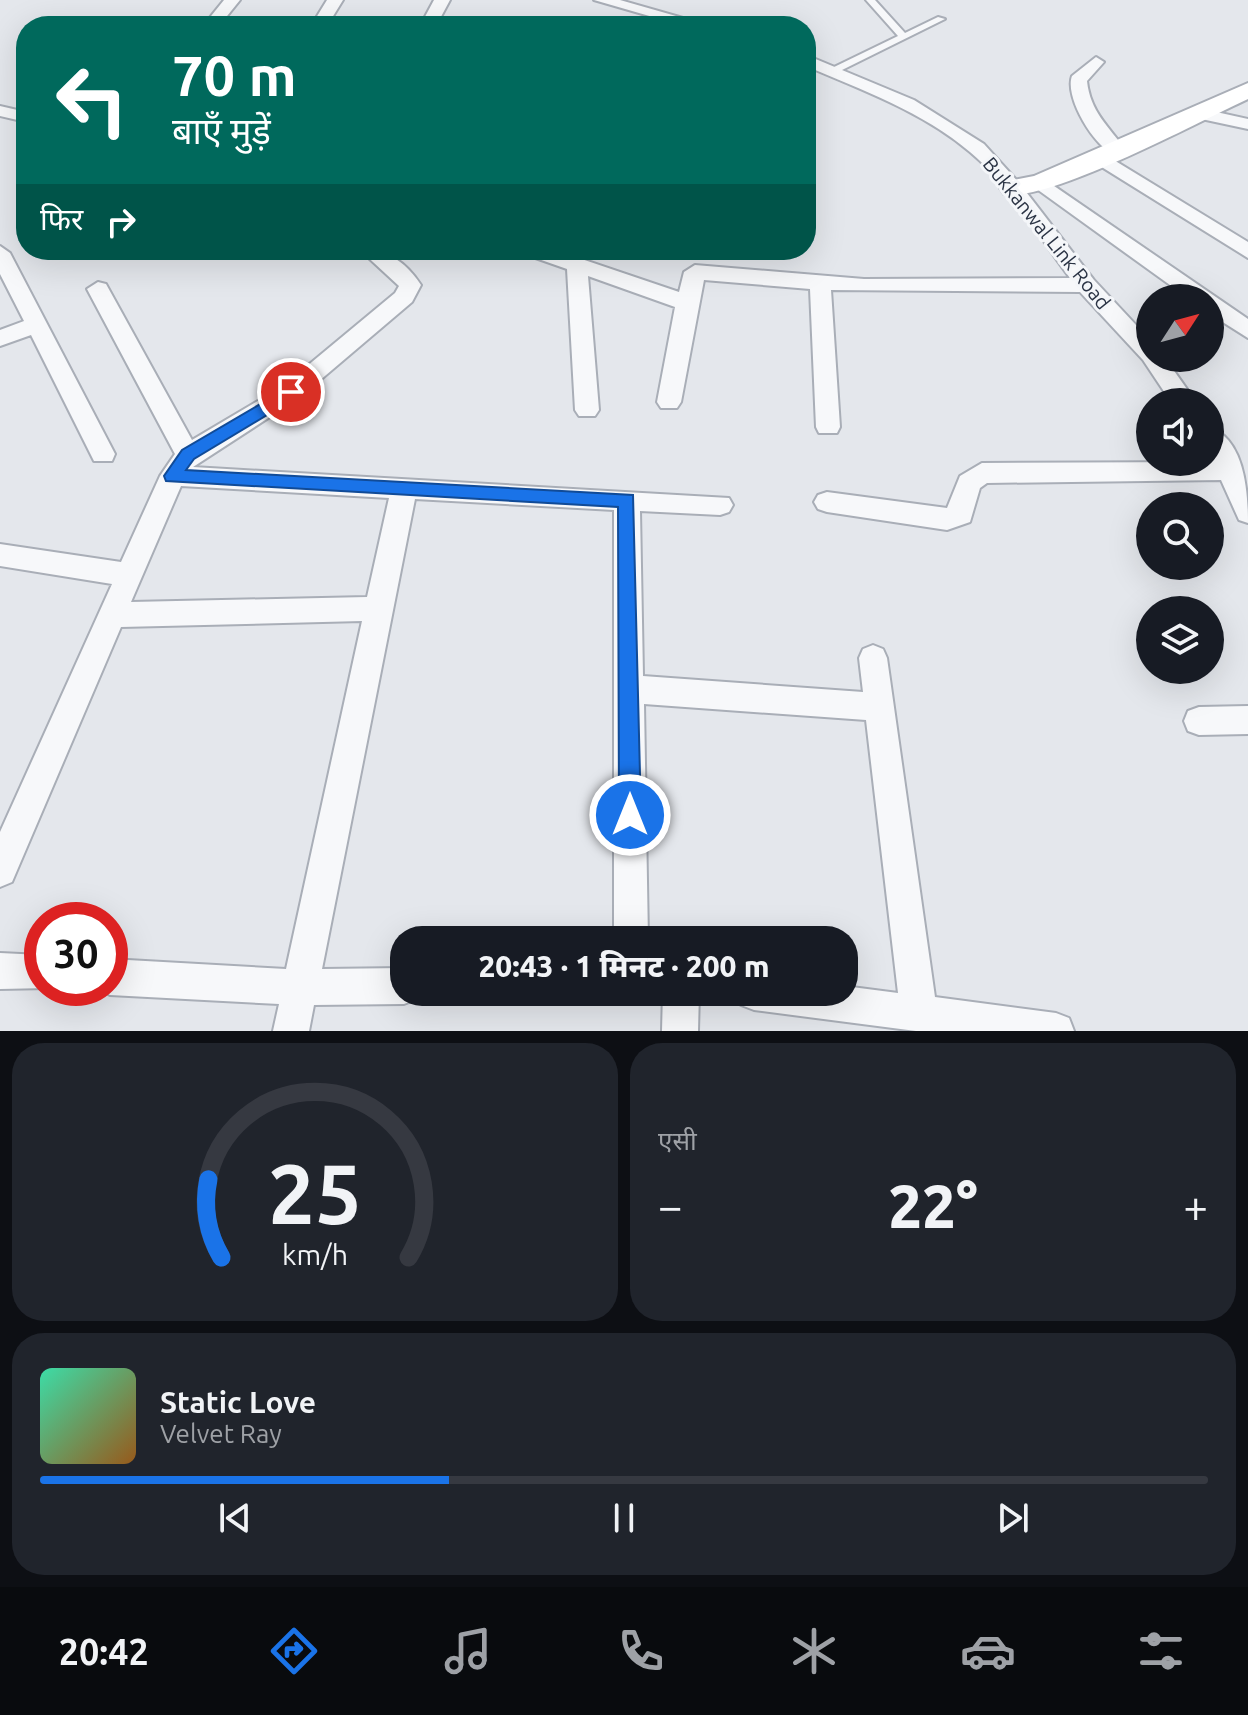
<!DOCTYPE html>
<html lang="hi">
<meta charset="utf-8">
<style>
:root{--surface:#171b24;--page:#20242c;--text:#f1f3f6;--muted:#9ea1a6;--line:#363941;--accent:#1a73e8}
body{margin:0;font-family:Ubuntu,"Noto Sans Devanagari",sans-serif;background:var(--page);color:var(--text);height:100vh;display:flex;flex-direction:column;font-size:30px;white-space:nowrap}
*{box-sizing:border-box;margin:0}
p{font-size:26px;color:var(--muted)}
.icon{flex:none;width:44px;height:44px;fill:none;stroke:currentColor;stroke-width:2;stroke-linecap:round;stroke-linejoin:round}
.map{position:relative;height:1031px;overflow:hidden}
.details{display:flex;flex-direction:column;gap:12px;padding:12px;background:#0d0f14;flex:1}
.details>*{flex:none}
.guide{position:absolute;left:16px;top:16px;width:800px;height:244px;border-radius:32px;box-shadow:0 8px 32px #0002;background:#00695c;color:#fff;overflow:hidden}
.needle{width:52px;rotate:54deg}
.buttons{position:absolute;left:1136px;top:284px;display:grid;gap:16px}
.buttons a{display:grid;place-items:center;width:88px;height:88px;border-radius:50%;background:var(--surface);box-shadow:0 8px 32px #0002;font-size:40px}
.speed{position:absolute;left:24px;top:902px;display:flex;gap:16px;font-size:40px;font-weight:700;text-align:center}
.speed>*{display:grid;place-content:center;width:104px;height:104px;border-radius:50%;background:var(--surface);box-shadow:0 8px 32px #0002;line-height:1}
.speed .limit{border:12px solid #d22;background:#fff;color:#111}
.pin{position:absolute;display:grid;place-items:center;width:68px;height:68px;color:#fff;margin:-34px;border:4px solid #fff;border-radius:50%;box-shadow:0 2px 8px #0007}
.me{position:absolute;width:88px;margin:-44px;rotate:0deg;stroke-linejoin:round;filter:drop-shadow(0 0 6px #0008)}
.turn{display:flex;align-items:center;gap:28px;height:168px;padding:0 24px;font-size:36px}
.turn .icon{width:104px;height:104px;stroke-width:2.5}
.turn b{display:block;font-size:56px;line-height:68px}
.then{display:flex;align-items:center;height:76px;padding:0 24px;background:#0003;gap:16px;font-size:30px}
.big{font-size:60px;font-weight:800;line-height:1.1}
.details .tile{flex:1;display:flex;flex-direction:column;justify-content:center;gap:12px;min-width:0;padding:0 28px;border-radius:32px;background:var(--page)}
.details .dial{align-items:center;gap:0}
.dial svg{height:208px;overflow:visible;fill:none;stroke:var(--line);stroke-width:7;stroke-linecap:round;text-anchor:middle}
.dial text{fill:var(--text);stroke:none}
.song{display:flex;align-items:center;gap:24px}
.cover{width:96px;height:96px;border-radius:12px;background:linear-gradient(135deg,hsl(160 70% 55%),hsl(30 70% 35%))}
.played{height:8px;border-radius:4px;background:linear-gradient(90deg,var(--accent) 35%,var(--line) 35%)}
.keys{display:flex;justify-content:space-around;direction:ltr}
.heat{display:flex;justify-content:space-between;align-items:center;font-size:44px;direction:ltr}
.details .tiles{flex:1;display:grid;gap:12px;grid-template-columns:1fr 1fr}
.tile:last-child{grid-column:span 2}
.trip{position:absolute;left:390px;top:926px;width:468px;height:80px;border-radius:32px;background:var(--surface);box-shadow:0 8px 32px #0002;font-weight:800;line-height:80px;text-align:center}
.menu{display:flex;height:128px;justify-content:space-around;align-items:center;background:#090b0e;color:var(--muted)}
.menu .icon{width:56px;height:56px}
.menu .current{color:var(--accent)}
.menu b{font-size:36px;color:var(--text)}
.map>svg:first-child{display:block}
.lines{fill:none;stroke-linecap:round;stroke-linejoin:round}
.lane-casing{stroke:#a9aeb7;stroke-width:4}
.street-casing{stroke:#a9aeb7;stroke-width:4}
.secondary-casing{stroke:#a9aeb7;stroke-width:4}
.lane{fill:#f7f8fa;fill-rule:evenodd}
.street{fill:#f7f8fa;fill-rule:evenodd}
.secondary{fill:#fff;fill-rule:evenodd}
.route{fill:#1a73e8;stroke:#114b97;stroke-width:2}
.labels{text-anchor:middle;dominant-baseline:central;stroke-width:6;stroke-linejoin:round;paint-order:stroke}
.far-street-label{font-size:20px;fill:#2b3445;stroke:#f4f6f9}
</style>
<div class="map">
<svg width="1248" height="1031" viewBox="0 0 1248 1031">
<rect width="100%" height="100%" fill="#e4e7ec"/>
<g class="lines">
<defs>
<path id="lane" d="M866,0H875L905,33L938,17L945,19L838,72H832V68L898,36Z"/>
<path id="street" d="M224,0H240L219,26H203Z
M327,0H343L327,26H311Z
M434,0H450L436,26H420Z
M594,0H620L711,26H684Z
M806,55L914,100L984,144L1020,184L1094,280L1150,340V358H1165L1196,402H1171L1143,360L1080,292L831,290L840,427L837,433H819L816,427L810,289L704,280L681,402L677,408H661L657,402L675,307L588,276L599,410L595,416H579L575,410L567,269L527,255L524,250H555L679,292L684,272L695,265L864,279L1070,278C1039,237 1010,185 970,152C923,112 862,90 806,66Z
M1096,57L1104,62L1087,81C1090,111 1108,126 1125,149L1116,155C1095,149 1064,97 1072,76Z
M0,106L26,112V122L0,116Z
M1198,108L1248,119V129L1192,117V109Z
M1099,151L1248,242V258L1092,161L1090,157Z
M1041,177L1248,319V338L1210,314V298H1188L1034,187L1031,183L1034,179Z
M0,246L10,253L115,454L112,461H94L31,335L0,346V330L24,321L0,274Z
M244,250H266V251L256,258Z
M360,250C388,250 405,261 421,285L412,302L299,398L193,467L729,498L733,505L729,512L720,515L640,511L643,676L863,692L859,658L863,649L873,645L883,649L887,658L935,997L1056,1013L1069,1018L1074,1031H916L754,1010L741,1005L736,992H844V986L898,993L866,720L644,704L648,940H614V510L415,499L322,969L404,968V992H419L417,999L404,1004L314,1005L309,1031H273L279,1004L110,995L97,988H110V959L286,969L362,621L121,627L12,882L0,887V832L112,584L0,566V544L121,562L160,476L175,454L87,289L98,282L106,284L192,440L283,386L395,293L399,286ZM181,486L389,498L367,597L131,602Z
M1210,428C1245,439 1248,494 1248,523L1239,520L1221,480L987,483L980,488L970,522L947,530L827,512L818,509L814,502L818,495L827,492L947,508L960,476L982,463L1210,462L1213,460Z
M1248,706V734L1199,735L1188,731L1184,721L1188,711L1199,707Z
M0,953L42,955V988H48L0,989Z
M663,992H699L698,1031H662Z"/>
<path id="secondary" d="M1248,83V99C1202,120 1046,204 1004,194L1000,188L1004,182L1034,176Z"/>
</defs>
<use href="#lane" class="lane-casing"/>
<use href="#street" class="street-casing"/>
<use href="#secondary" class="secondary-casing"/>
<use href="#lane" class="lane"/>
<use href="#street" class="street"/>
<use href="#secondary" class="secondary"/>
</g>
<path class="route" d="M291,386L300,392L297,397L194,459L186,470L633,495L641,815L638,823L630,826L622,823L619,815L618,507L166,481L164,476L182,450Z"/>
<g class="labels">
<g class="far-street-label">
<text transform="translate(1047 233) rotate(51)">Bukkanwal Link Road</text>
</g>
</g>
</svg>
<div class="buttons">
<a><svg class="needle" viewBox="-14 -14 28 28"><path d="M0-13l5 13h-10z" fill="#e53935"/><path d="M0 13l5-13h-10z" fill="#9ea1a6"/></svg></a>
<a><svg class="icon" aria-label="sound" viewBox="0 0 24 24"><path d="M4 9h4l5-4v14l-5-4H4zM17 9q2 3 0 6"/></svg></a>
<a><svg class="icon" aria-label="search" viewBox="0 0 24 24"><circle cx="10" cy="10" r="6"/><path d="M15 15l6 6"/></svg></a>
<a><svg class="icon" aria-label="layers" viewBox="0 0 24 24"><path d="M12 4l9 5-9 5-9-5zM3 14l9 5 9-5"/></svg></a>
</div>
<div class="speed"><div class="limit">30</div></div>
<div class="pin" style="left:291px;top:392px;background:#d93025"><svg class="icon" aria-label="arrive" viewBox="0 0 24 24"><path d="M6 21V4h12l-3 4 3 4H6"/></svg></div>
<svg class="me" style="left:630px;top:815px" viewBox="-20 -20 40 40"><circle r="17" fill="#1a73e8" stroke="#fff" stroke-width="3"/><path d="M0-11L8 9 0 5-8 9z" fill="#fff"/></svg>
<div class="trip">20:43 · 1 मिनट · 200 m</div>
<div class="guide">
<div class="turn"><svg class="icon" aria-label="left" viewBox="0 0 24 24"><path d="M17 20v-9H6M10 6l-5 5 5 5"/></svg><div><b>70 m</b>बाएँ मुड़ें</div></div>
<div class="then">फिर<svg class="icon" aria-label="right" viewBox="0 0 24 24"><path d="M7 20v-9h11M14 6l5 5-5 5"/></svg></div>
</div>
</div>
<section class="details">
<div class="tiles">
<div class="tile dial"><svg viewBox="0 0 100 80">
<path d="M14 69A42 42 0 1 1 86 69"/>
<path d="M14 69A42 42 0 0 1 9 39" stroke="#1a73e8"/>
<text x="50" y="56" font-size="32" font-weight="700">25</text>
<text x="50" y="72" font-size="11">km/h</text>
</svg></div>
<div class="tile"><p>एसी</p>
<div class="heat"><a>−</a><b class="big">22°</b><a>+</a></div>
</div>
<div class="tile">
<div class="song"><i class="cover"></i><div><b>Static Love</b><p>Velvet Ray</p></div></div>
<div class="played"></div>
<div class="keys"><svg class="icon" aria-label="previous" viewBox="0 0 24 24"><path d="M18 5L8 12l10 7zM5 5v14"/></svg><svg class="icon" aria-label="pause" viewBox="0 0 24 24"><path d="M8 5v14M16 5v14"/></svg><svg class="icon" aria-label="next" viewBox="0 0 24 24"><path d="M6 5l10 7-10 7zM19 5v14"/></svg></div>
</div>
</div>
</section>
<nav class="menu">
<b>20:42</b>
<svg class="icon current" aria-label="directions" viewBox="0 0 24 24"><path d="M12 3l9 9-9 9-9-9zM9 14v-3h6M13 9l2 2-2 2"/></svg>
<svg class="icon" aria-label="music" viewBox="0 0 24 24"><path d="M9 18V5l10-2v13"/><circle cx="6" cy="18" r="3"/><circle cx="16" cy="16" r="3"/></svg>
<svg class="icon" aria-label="phone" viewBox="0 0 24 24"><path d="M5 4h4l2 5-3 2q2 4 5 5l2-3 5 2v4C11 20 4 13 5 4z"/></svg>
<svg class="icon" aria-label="climate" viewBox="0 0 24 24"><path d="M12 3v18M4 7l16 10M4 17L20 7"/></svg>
<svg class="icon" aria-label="car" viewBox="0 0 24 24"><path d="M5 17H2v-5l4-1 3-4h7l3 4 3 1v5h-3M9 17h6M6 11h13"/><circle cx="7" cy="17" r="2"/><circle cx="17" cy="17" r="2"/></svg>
<svg class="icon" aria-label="filters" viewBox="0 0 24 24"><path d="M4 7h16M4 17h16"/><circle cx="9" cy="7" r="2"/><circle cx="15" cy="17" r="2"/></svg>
</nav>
